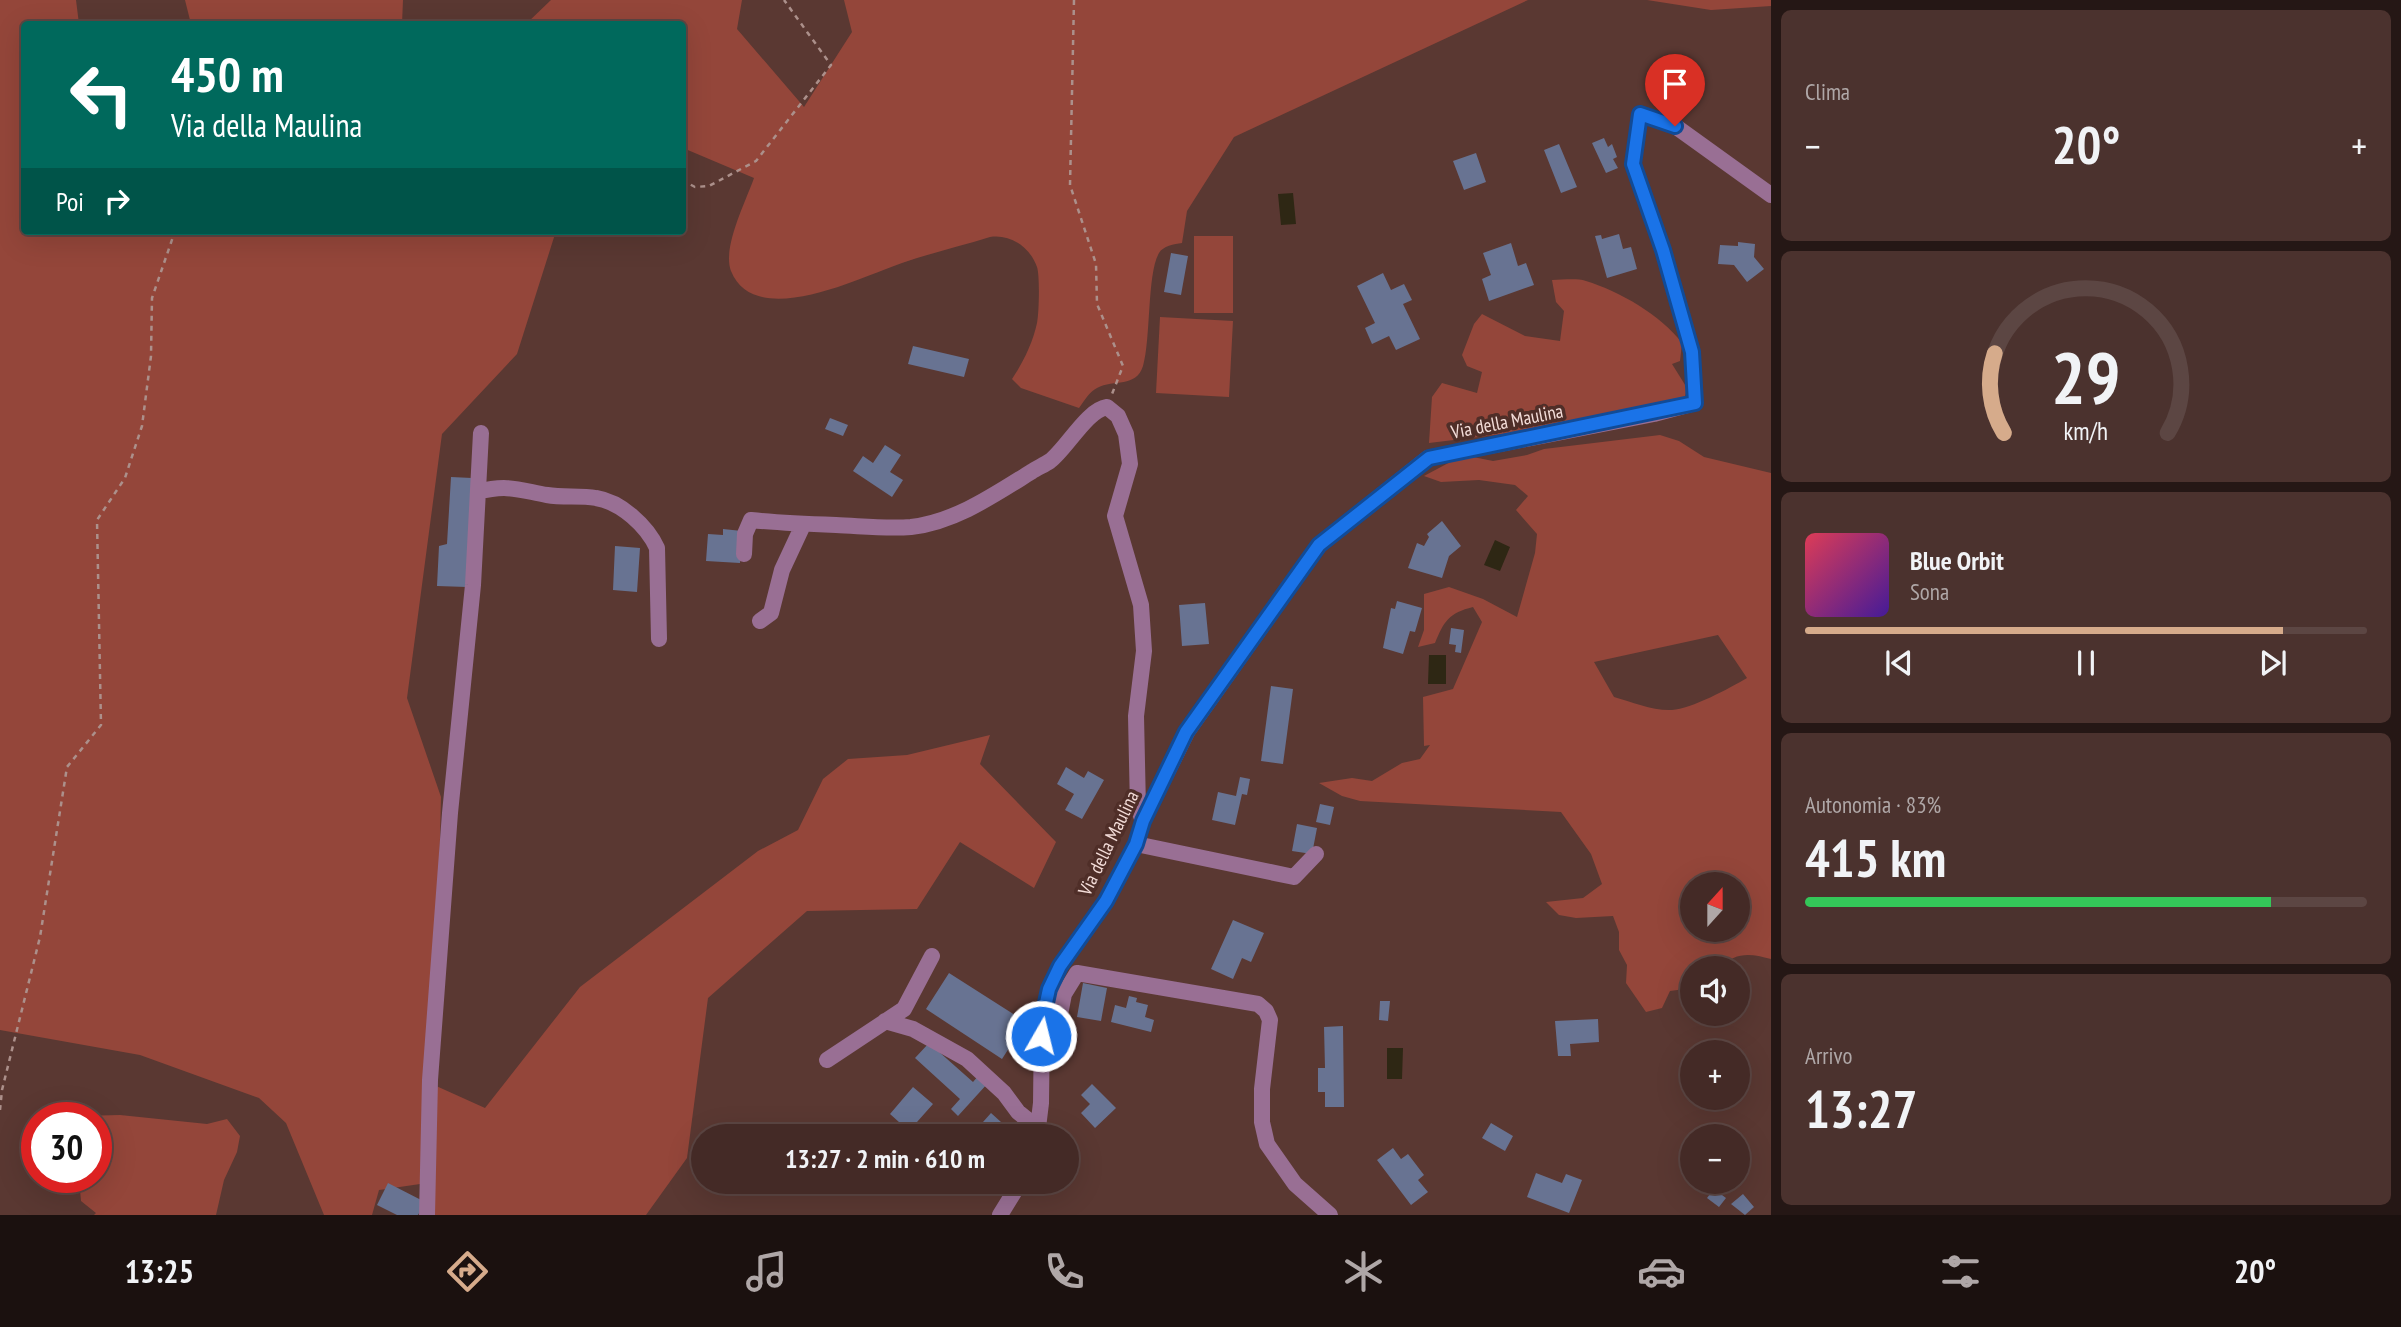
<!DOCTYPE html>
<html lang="it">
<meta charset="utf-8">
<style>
:root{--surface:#442a26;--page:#4b322e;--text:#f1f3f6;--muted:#afa7a7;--line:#5c4643;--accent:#d6ab8b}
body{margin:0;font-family:"PT Sans Narrow",sans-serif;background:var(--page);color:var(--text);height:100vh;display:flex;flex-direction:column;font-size:26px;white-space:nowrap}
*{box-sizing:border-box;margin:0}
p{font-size:23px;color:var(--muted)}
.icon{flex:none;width:38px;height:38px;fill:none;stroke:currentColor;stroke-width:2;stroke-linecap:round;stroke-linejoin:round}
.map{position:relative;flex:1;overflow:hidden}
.details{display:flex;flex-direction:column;gap:10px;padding:10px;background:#251715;width:630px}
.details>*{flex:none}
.banner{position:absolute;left:21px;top:21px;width:665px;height:214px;border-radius:7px;box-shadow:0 7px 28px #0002,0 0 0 2px var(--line);background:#00695c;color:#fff;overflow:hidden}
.needle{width:46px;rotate:21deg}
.tools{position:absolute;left:1680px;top:872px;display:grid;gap:14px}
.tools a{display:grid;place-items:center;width:70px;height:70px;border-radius:50%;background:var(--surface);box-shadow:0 7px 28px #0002,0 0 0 2px var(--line);font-size:35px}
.speed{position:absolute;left:21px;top:1102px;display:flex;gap:14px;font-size:35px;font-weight:700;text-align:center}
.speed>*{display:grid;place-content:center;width:91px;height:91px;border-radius:50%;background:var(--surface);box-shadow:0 7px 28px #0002,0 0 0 2px var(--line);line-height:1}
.speed .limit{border:10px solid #d22;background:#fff;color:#111}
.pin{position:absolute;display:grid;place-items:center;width:60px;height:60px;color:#fff;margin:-72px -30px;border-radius:50% 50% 50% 0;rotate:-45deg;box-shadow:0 0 7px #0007}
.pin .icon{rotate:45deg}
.me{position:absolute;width:77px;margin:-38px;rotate:8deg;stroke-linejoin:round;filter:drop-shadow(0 0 5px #0008)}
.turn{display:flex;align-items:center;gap:24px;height:147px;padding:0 35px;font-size:32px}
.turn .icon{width:91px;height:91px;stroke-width:2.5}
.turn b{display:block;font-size:49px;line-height:60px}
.then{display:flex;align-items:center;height:66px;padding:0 35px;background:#0003;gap:14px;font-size:26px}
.big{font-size:52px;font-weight:700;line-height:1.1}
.details .widget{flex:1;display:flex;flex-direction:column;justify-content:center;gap:10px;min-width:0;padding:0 24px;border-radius:10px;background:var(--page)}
.details .dial{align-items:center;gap:0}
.dial svg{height:182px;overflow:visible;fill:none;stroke:var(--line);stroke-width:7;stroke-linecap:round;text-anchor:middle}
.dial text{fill:var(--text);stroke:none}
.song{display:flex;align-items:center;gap:21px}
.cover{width:84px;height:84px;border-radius:10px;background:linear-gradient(135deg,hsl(350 70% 55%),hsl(260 70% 35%))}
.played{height:7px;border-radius:4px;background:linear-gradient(90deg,var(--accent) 85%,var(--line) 85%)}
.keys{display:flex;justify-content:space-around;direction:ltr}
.heat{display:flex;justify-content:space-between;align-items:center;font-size:38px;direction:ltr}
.charge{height:10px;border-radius:5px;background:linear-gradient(90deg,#34c759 83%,var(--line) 0)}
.trip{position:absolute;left:691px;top:1124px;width:388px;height:70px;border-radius:35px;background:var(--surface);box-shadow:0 7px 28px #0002,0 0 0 2px var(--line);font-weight:700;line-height:70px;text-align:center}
.dock{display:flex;height:112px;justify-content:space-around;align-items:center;background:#1b110f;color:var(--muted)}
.dock .icon{width:49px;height:49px}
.dock .on{color:var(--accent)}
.dock b{font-size:32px;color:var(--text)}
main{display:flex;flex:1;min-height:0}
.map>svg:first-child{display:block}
.green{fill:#94463a;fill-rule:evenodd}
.water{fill:#2e2714}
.building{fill:#687392}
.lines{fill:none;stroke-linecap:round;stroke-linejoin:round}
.path{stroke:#ac908b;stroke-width:2.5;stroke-dasharray:5 5;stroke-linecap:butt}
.minor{stroke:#996f94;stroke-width:16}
.route-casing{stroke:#114b97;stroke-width:18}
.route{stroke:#1a73e8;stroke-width:12}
.labels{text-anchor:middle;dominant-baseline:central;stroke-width:7;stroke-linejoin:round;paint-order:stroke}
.street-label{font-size:19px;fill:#f4ddd9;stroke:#4f2e28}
</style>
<main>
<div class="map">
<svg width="1771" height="1215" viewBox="0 0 1771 1215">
<rect width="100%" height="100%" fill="#5a3832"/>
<path class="green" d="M0,0H76L79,24H24V231H556L517,354L442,434L407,698L441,797L434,1085L485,1108L580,987L758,851L798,830L823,779L848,759L907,755L990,735L980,764L1056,842L1034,888L960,842L917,909L807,911L708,998L687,1158L646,1215H428L427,1183L379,1190L372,1215H324L286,1123L259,1098L140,1055L0,1030Z
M185,0H403L402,24H191Z
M551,0H742L737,29L804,107L852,32L844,0H1528L1234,137L1187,211L1182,243C1174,244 1163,246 1159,253C1147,273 1151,339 1143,366C1136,388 1114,379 1097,388C1089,392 1085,400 1079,408L1021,388L1012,379C1023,363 1033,342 1037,323C1039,314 1040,276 1037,267C1030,247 1011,234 990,237C961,246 931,253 902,263C861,277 755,331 731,271C722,248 746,201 754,178L683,148L682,24H526Z
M1647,0H1771V6L1711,10Z
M1194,236H1233V313H1194Z
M1552,280C1563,280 1576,278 1586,281C1619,291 1661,315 1682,343L1680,361L1672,364L1687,388L1684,401L1662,415L1429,443L1432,397L1442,383L1477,393L1482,372L1467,366L1462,355L1474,324L1482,314L1525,336L1560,341L1564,311L1556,302Z
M1160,317L1233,321L1229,397L1156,393Z
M1660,435L1679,441L1704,457L1771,473V959C1749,953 1736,952 1719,968H1692V988L1670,991L1662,1008L1646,1012L1626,983L1627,965L1619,950V932L1613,916L1576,918L1559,915L1546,902L1583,898L1602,884L1591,854L1561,812L1360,801L1342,796L1319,783L1352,778L1372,781L1402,763L1420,759L1430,745L1424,746L1423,697L1453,689L1482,622L1473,607C1449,613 1444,621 1435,643L1418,647L1424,630V594L1449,587L1483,599L1517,617L1535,553L1537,534L1516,510L1528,496L1515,485L1479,480L1441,482L1424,476L1454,460L1473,457L1493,461L1527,455L1544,449ZM1718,635L1747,678C1730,688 1691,709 1672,710C1653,711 1632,702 1614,697L1594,662ZM1692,884H1738V929H1692Z
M120,1115L207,1124L227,1119L240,1136L237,1152L224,1180L216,1215H94L96,1213L81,1201L79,1178H96V1118H80L81,1116Z"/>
<path class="water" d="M1293,193L1296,224L1281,225L1278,194Z
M1495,540L1510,547L1500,571L1484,565Z
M1429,655H1446V684H1428Z
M1387,1048H1403L1402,1079H1387Z"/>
<path class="building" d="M1604,138L1608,147L1612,144L1617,157L1613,159L1618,168L1606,173L1592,143Z
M1559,144L1577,187L1561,193L1544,150Z
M1476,153L1486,182L1464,190L1453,161Z
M1619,234L1623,249L1631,247L1637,269L1607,278L1595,236L1601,235L1602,239Z
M1738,242L1755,244L1754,257L1764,269L1747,282L1734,265L1718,264L1720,245L1738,246Z
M1511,243L1518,266L1526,263L1534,285L1489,301L1482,279L1491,275L1483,253Z
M1171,253L1188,256L1181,295L1164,292Z
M1383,273L1391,290L1404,284L1412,300L1403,304L1420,339L1396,350L1389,336L1372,344L1365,328L1375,323L1357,286Z
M913,346L969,359L964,377L908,364Z
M830,418L848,425L843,436L825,429Z
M885,445L901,455L890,472L903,480L892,497L853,471L863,456L873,463Z
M451,477L472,478L467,587L437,586L439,546L447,544Z
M1442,521L1461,546L1449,556L1442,578L1408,568L1417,543L1424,546L1429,537L1427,534Z
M723,529L742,531L740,563L706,561L708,534L723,535Z
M615,546L640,548L637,592L613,590Z
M1397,601L1422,608L1415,632L1410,631L1403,654L1383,648L1391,608L1395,609Z
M1205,603L1209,644L1182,646L1179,605Z
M1451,628L1464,630L1461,653L1455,652L1456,645L1449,644Z
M1271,686L1293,689L1283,764L1261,761Z
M1066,767L1084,778L1088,771L1104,780L1082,819L1065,810L1074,794L1057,784Z
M1240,777L1250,779L1247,795L1242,794L1235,825L1212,820L1218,792L1236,796Z
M1320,804L1334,807L1330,825L1316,822Z
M1297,824L1317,828L1312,854L1292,851Z
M1233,920L1264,933L1251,962L1242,958L1233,979L1211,969Z
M949,973L1026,1022L1002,1059L926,1009Z
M1083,983L1107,988L1101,1021L1077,1017Z
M1129,996L1137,998L1136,1002L1148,1005L1145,1017L1154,1020L1151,1032L1111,1022L1115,1005L1126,1008Z
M1380,1001H1390L1388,1021L1379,1020Z
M1598,1019L1599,1042L1570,1044L1571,1056H1558L1555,1021Z
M1343,1026L1344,1107H1325V1092H1318V1068H1325L1324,1027Z
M929,1043L973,1082L979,1075L988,1083L958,1116L951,1109L960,1099L915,1058Z
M1092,1084L1116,1108L1095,1128L1081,1113L1090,1104L1081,1095Z
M913,1087L933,1104L909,1131L890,1114Z
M991,1113L1011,1131L1007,1136H980L975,1131Z
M1491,1123L1513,1136L1505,1151L1482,1138Z
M1393,1148L1401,1159L1408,1154L1424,1175L1418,1180L1428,1192L1411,1205L1377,1160Z
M1536,1173L1562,1183L1566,1174L1582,1180L1569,1213L1527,1197Z
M388,1183L425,1202L418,1215H397L377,1205Z
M1714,1189L1726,1198L1719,1207L1707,1198Z
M1743,1194L1754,1207L1745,1215L1731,1204Z"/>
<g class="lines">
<path class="path" d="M1074,0L1070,185L1096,264L1097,304L1123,366L1112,394
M682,180L695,187L709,186L756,161L831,65L784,0
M0,1110L2,1090L40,937L67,767L101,725L97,520L125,478L142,426L151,356L152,298L175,231"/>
<path class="minor" d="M478,492C507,484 519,490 547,495C563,498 580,495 596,498C621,502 647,526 657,548L659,639
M744,554L745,534L751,520C780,523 808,524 836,525C861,526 886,529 911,527C955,522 994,495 1031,472C1037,468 1044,465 1050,461C1067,448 1087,410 1107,407L1118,416L1126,434L1130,464L1115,516L1141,605L1144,651L1136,716L1138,808L1143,821
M760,621L771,613L782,570L803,525
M1136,844L1294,877L1316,854
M885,1021L913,1029L967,1059L1004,1093L1018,1112L1039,1129
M1041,1051L1057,1030L1064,994L1077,973L1258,1004L1266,1011L1270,1020L1262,1089V1122L1267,1144L1295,1184L1330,1215
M827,1060L904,1009L932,956
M1037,1136L1041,1103L1042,1021L1049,989L1060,966L1106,901L1136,844L1143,821L1187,732L1319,545L1428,458L1654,414L1695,403L1692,352L1663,250L1633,164L1640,114L1675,126L1771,195
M427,1215L430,1080L450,813L473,585L481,433
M1000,1215L1021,1181"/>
</g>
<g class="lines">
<defs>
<path id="route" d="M1041,1036L1042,1021L1049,989L1060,966L1106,901L1136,844L1143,821L1186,732L1319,545L1429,458L1695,403L1692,352L1663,250L1633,164L1640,114L1675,126"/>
</defs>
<use href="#route" class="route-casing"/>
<use href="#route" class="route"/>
</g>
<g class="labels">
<g class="street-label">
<text transform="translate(1507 421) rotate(-11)">Via della Maulina</text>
<text transform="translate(1108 843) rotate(-64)">Via della Maulina</text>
</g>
</g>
</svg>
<div class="tools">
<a><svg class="needle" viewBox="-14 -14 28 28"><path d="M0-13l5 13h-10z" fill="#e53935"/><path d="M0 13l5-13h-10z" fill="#afa7a7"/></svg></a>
<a><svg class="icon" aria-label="sound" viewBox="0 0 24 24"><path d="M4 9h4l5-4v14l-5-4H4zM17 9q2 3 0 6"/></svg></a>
<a>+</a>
<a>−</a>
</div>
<div class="speed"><div class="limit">30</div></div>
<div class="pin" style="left:1675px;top:126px;background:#d93025"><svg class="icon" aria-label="arrive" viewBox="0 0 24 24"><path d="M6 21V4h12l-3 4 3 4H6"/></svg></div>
<svg class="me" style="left:1041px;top:1036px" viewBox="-20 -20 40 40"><circle r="17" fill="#1a73e8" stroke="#fff" stroke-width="3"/><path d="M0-11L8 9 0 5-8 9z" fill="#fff"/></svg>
<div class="trip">13:27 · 2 min · 610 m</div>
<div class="banner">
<div class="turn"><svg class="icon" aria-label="left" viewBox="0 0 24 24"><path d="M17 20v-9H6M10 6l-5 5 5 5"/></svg><div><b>450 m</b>Via della Maulina</div></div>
<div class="then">Poi<svg class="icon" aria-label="right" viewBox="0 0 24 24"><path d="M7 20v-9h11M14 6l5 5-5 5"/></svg></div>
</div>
</div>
<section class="details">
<div class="widget"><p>Clima</p>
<div class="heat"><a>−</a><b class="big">20°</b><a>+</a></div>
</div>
<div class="widget dial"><svg viewBox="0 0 100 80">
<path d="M14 69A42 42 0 1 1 86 69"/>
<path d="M14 69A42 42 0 0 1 10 34" stroke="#d6ab8b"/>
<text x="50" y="56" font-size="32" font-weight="700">29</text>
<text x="50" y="72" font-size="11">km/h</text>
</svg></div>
<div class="widget">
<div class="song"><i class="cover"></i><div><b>Blue Orbit</b><p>Sona</p></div></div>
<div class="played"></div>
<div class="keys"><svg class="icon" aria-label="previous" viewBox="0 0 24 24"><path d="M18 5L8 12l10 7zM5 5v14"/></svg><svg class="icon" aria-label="pause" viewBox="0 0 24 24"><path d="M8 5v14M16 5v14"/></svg><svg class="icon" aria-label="next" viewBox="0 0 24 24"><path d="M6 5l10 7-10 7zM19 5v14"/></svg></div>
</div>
<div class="widget"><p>Autonomia · 83%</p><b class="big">415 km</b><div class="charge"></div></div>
<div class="widget"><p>Arrivo</p><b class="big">13:27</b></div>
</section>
</main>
<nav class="dock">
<b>13:25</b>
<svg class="icon on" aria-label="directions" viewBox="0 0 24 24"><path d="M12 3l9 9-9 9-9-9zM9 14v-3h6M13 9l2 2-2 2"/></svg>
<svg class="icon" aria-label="music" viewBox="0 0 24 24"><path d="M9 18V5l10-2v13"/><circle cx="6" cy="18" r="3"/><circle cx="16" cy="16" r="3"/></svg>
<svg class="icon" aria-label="phone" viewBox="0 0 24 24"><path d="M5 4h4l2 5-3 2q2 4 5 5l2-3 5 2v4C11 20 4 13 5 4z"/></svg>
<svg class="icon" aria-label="climate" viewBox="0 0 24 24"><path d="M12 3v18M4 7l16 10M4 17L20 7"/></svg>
<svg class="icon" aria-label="car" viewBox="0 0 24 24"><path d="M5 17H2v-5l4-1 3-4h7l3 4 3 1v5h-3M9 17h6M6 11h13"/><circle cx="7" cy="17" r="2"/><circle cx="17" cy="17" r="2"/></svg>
<svg class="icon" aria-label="filters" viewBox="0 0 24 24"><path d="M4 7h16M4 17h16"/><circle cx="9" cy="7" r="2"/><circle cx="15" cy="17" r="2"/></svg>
<b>20°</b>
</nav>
